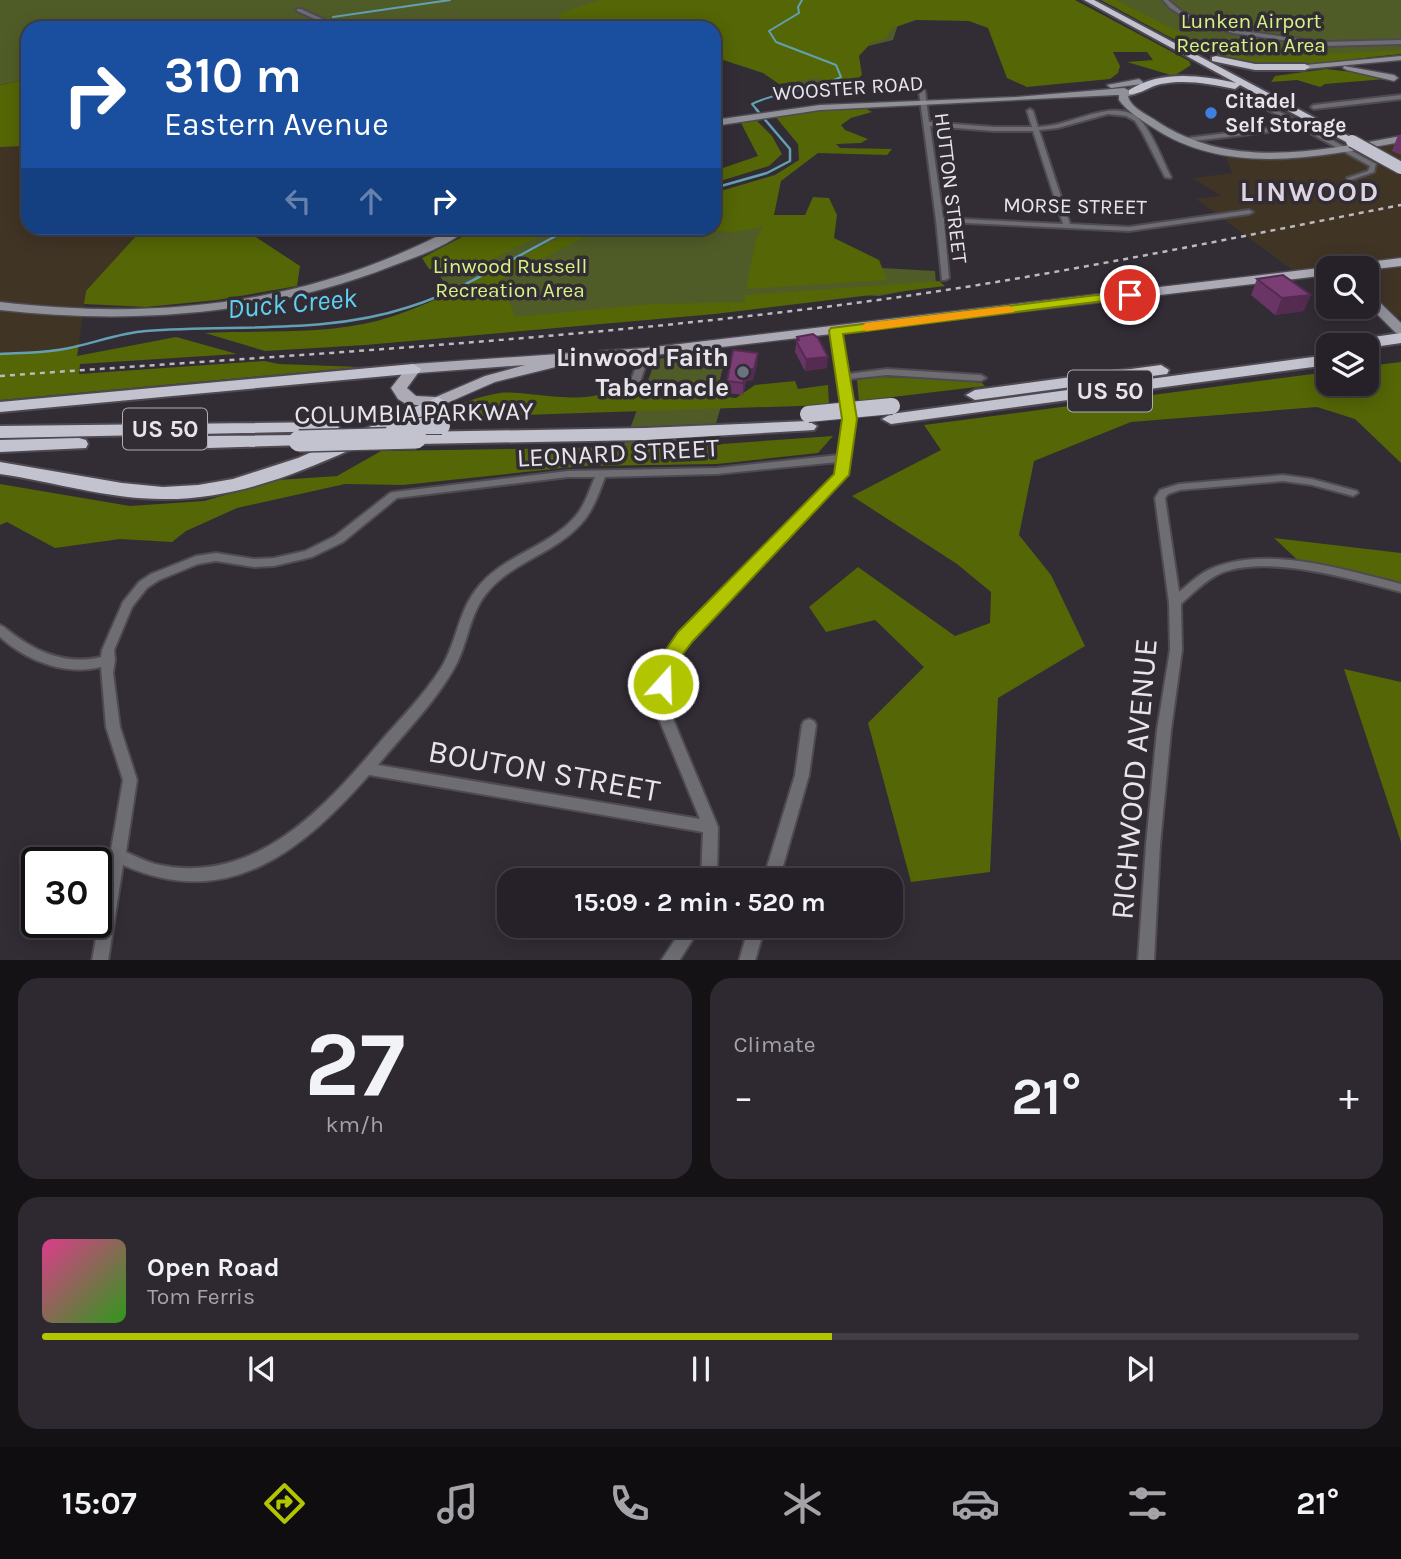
<!DOCTYPE html>
<meta charset="utf-8">
<style>
:root{--surface:#262128;--page:#2e2930;--text:#f1f3f6;--muted:#a4a3a8;--line:#423e45;--accent:#b1c500}
body{margin:0;font-family:Karla,sans-serif;background:var(--page);color:var(--text);height:100vh;display:flex;flex-direction:column;font-size:26px;white-space:nowrap}
*{box-sizing:border-box;margin:0}
p{font-size:23px;color:var(--muted)}
.icon{flex:none;width:38px;height:38px;fill:none;stroke:currentColor;stroke-width:2;stroke-linecap:round;stroke-linejoin:round}
.map{position:relative;height:960px;overflow:hidden}
.side{display:flex;flex-direction:column;gap:18px;padding:18px;background:#151216;flex:1}
.side>*{flex:none}
.banner{position:absolute;left:21px;top:21px;width:700px;height:214px;border-radius:21px;box-shadow:0 4px 18px #0003,0 0 0 2px var(--line);background:#1a4fa0;color:#fff;overflow:hidden}
.tools{position:absolute;left:1316px;top:256px;display:grid;gap:14px}
.tools a{display:grid;place-items:center;width:63px;height:63px;border-radius:14px;background:var(--surface);box-shadow:0 4px 18px #0003,0 0 0 2px var(--line);font-size:35px}
.speed{position:absolute;left:21px;top:847px;display:flex;gap:14px;font-size:35px;font-weight:700;text-align:center}
.speed>*{display:grid;place-content:center;width:91px;height:91px;border-radius:50%;background:var(--surface);box-shadow:0 4px 18px #0003,0 0 0 2px var(--line);line-height:1}
.speed .limit{border:4px solid #111;border-radius:10px;background:#fff;color:#111}
.pin{position:absolute;display:grid;place-items:center;width:60px;height:60px;color:#fff;margin:-30px;border:4px solid #fff;border-radius:50%;box-shadow:0 2px 7px #0007}
.me{position:absolute;width:77px;margin:-38px;rotate:20deg;stroke-linejoin:round;filter:drop-shadow(0 0 5px #0008)}
.turn{display:flex;align-items:center;gap:24px;height:147px;padding:0 28px;font-size:32px}
.turn .icon{width:91px;height:91px;stroke-width:2.5}
.turn b{display:block;font-size:49px;line-height:60px}
.lanes{display:flex;align-items:center;height:66px;padding:0 28px;background:#0003;justify-content:center;gap:35px;direction:ltr}
.lanes .off{opacity:.35}
.big{font-size:52px;font-weight:700;line-height:1.1}
.side .tile{flex:1;display:flex;flex-direction:column;justify-content:center;gap:10px;min-width:0;padding:0 24px;border-radius:21px;background:var(--page)}
.side .dial{align-items:center;gap:0}
.dial b{font-size:91px;line-height:1}
.song{display:flex;align-items:center;gap:21px}
.cover{width:84px;height:84px;border-radius:10px;background:linear-gradient(135deg,hsl(330 70% 55%),hsl(110 70% 35%))}
.played{height:7px;border-radius:4px;background:linear-gradient(90deg,var(--accent) 60%,var(--line) 60%)}
.keys{display:flex;justify-content:space-around;direction:ltr}
.heat{display:flex;justify-content:space-between;align-items:center;font-size:38px;direction:ltr}
.side .tiles{flex:1;display:grid;gap:18px;grid-template-columns:1fr 1fr}
.tile:last-child{grid-column:span 2}
.trip{position:absolute;left:497px;top:868px;width:406px;height:70px;border-radius:21px;background:var(--surface);box-shadow:0 4px 18px #0003,0 0 0 2px var(--line);font-weight:700;line-height:70px;text-align:center}
.dock{display:flex;height:112px;justify-content:space-around;align-items:center;background:#0f0d10;color:var(--muted)}
.dock .icon{width:49px;height:49px}
.dock .current{color:var(--accent)}
.dock b{font-size:32px;color:var(--text)}
.map>svg:first-child{display:block}
.industrial{fill:#403425}
.green{fill:#505c28}
.forest{fill:#546606}
.lines{fill:none;stroke-linecap:round;stroke-linejoin:round}
.stream-far1{stroke:#63a0b3;stroke-width:2}
.stream{stroke:#63a0b3;stroke-width:2.5}
.street-casing{stroke:#4f4952;stroke-width:4}
.secondary-casing{stroke:#4f4952;stroke-width:3}
.primary-casing{stroke:#4f4952;stroke-width:3}
.highway-casing{stroke:#4f4952;stroke-width:4}
.street{fill:#6d6d72;fill-rule:evenodd}
.secondary{fill:#909098;fill-rule:evenodd}
.primary{fill:#abaab5;fill-rule:evenodd}
.highway{fill:#c3c3cf;fill-rule:evenodd}
.rail{stroke:#bcb9bf;stroke-width:2.5;stroke-dasharray:5 5;stroke-linecap:butt}
.highway-bridge-far2-casing{stroke:#4f4952;stroke-width:15;stroke-linecap:butt}
.highway-bridge-far1-casing{stroke:#4f4952;stroke-width:18;stroke-linecap:butt}
.highway-bridge-casing{stroke:#4f4952;stroke-width:24;stroke-linecap:butt}
.highway-bridge-far2{stroke:#c3c3cf;stroke-width:12}
.highway-bridge-far1{stroke:#c3c3cf;stroke-width:16}
.highway-bridge{stroke:#c3c3cf;stroke-width:21}
.wall{fill:#693565}
.shaded-wall{fill:#552b52}
.building{fill:#7a3e75;stroke:#552b52;stroke-width:2}
.route{fill:#b1c500;stroke:#738000;stroke-width:2}
.slow{fill:#f59e0b}
.shop-dot{fill:#3f7fe0;stroke:#322c35;stroke-width:2.5}
.worship-dot{fill:#6b7280;stroke:#322c35;stroke-width:2.5}
.labels{text-anchor:middle;dominant-baseline:central;stroke-width:7;stroke-linejoin:round;paint-order:stroke}
.far-park-label{font-size:21px;fill:#d6f383;stroke:#322c35}
.far-street-label{font-size:21px;fill:#e7e4ea;stroke:#322c35}
.far-poi-label{font-size:21px;font-weight:bold;fill:#e7e4ea;stroke:#322c35;text-anchor:start}
.shield{fill:#322c35;stroke:#b1adb4;stroke-width:2}
.shield-label{font-size:24px;font-weight:bold;fill:#e7e4ea}
.poi-label{font-size:26px;font-weight:bold;fill:#e7e4ea;stroke:#322c35;text-anchor:end}
.street-label{font-size:26px;fill:#e7e4ea;stroke:#322c35}
.far-district-label{font-size:28px;font-weight:bold;letter-spacing:2px;fill:#dcd5e1;stroke:#322c35}
.water-label{font-size:28px;font-style:italic;fill:#5ed0f3;stroke:#322c35}
.near-street-label{font-size:32px;fill:#e7e4ea;stroke:#322c35}
</style>
<div class="map">
<svg width="1401" height="961" viewBox="0 0 1401 961">
<rect width="100%" height="100%" fill="#322c35"/>
<path class="industrial" d="M1401,139V317L1388,318L1367,297V268H1328V271L1299,275L1196,199L1221,196L1193,178L1232,173L1225,153L1273,159Z
M28,146V228H194L193,232L86,291L79,344L60,350L0,354V147Z"/>
<path class="green" d="M0,0H1070L901,15L893,40L848,51L839,90L822,92L714,55V28H28V79L0,85Z
M1101,0H1401V54L1292,64L1211,55Z
M820,223L827,265L935,271L936,285L879,296L831,293L434,334L465,319L432,262L496,228H714Z
M727,352L718,387L724,395L705,463L652,465L618,461L656,359Z"/>
<path class="forest" d="M600,0H1075L1189,61L1191,65L1174,76L1127,62L1153,60L1147,52H1113L1120,66L1118,73L1110,79L1027,87L1007,78L988,28L969,21L916,20L893,28L884,39L871,43L859,56L862,75L842,93L832,90L819,78L779,84L763,73L714,57V28H551L544,22L560,19L561,13Z
M1101,0H1116L1195,40L1222,46L1220,50C1229,55 1239,51 1248,58L1401,50V54C1352,58 1280,73 1233,62C1192,53 1140,20 1101,0Z
M1326,69L1368,74L1386,79L1325,84L1320,87L1297,80L1271,82L1275,76Z
M28,79V146L0,147V85Z
M843,108H865L872,112L851,118L841,125L845,130L868,139L861,143L836,144L840,148L892,149L887,155L818,153L781,181L774,215H805L813,197L829,198L837,215L834,238L879,260L887,280L746,289L756,239L763,227L733,232L669,228H714V193L775,175L799,160L798,144L774,115Z
M756,120L772,136L782,154L769,166L714,183V171L758,156L741,123Z
M194,228H242L300,266L297,286L217,300L146,307L84,304L86,291L137,235L192,232Z
M479,228H557L478,266L449,270L429,269L422,258Z
M583,228H626L586,236L501,280L515,317L651,304L745,302L744,295L939,281L945,286L715,314L365,345L265,351L205,333C262,330 321,335 377,321C450,301 513,256 583,228Z
M176,337L237,354L80,364L79,374L264,361L279,364L360,367L0,400V354L60,350L79,344L77,356Z
M1401,362V463L1355,419L1317,407L1131,422L1034,461L1019,535L1051,575L1085,646L998,698L990,872L911,882L868,723L924,667L875,620L826,632L809,607L858,567L955,636L990,623L991,592L957,564L852,496L941,450L924,425L1328,372V383H1367V366Z
M881,377L979,380L985,386L859,401L857,380Z
M692,380L707,385L716,396L736,398L755,385L795,381L798,389L828,385L829,405L427,418C450,407 475,397 500,393C524,389 607,412 612,381L653,393Z
M833,436L818,453L717,464L582,466L403,485L345,484L237,508L186,531L172,542L120,539L55,548L7,522L0,525V484L130,506L204,501L278,480L337,476L381,451L694,446Z
M1274,538L1401,553V588L1305,567Z
M1344,669L1401,682V842Z"/>
<g class="lines">
<path class="stream-far1" d="M333,17L450,0
M758,111L752,104C780,90 812,91 841,77L836,65L776,42L769,31L799,13L798,7L802,0"/>
<path class="stream" d="M714,188L767,173L790,161V149L756,109
M0,354C19,353 39,353 58,350C88,346 116,333 146,331C234,324 324,335 409,307C461,291 522,253 571,228"/>
<defs>
<path id="street" d="M1163,0H1168L1181,11L1199,19L1235,30L1323,42L1401,40V44L1323,46L1233,33L1186,18L1170,8Z
M297,9H301L342,28H335L297,11Z
M922,89L925,91L929,122L994,127H1032L1027,111L1030,109L1033,111L1038,127C1047,126 1057,125 1065,122C1089,116 1124,99 1143,123C1155,139 1162,159 1171,177L1170,178L1165,177L1142,132L1135,121L1126,116L1108,114L1058,128L1039,130L1070,224L1129,227L1249,210L1253,212L1249,214L1129,231L944,222L949,278L945,280H942L936,220L919,91ZM930,126L994,131H1033L1063,224L943,218Z
M1401,95V99L1314,109L1311,107L1314,105Z
M1253,100H1257L1303,124L1308,125V127L1376,164L1374,172L1351,180H1347V178L1368,171L1370,166L1301,128L1186,142L1183,140L1186,138L1296,125L1253,102Z
M836,328L840,331L847,374L887,369L981,375L986,378L981,381L887,375L848,379L855,419L846,475L689,640L673,667L669,701L673,719L718,827L717,880H701L703,832L369,775C302,851 228,912 123,865L108,961H92L110,858L108,855L111,850L123,780L106,727L101,667C65,676 27,661 0,637V625L4,627C32,650 64,666 101,657L102,650L123,602L139,582L151,574L196,556L216,553L254,559L274,558L305,551L335,536L390,493L394,492L568,471L717,468L839,455L845,419L832,331ZM838,462L836,474L681,634L661,667L655,701L659,719L700,819L378,765C405,732 437,701 457,663C468,641 470,614 486,594C511,562 554,554 581,524C593,511 599,493 605,477L717,474ZM568,477H595C589,491 584,508 573,519C545,549 500,556 475,591C458,614 456,644 441,668C424,695 401,718 380,742C323,810 253,887 155,864C145,861 135,856 126,852L137,780L120,727L113,673L115,660L114,650L132,607L147,588L159,580L198,564L216,561L254,567L274,566L312,557L343,542L397,498Z
M646,349L650,352L639,385L634,388L631,387L629,385L642,352Z
M1283,475L1312,479L1357,491L1358,493L1353,496L1312,485L1283,481L1180,490L1168,494L1165,498L1179,592C1190,583 1201,572 1215,567C1271,546 1345,570 1401,584V592C1353,580 1266,553 1219,574C1205,581 1193,593 1181,604L1182,650L1171,730L1160,845L1154,961H1138L1146,845L1157,730L1170,650L1169,603L1155,498L1160,490L1179,484Z
M809,719L814,721L816,725L809,775L779,880H763L795,775L802,725L804,721Z
M684,926H701L679,961H661Z
M749,926H765L755,961H739Z"/>
<path id="secondary" d="M1401,56V60L1305,69L1301,67L1305,65Z
M1344,66L1394,75L1398,78L1394,81L1347,70L1343,68Z
M1139,79L1143,82L1142,84L1111,88L1107,85Z
M1124,88L1136,94L1128,96C1130,107 1146,114 1155,120C1230,171 1318,151 1401,136V142C1318,157 1227,177 1152,127C1140,119 1127,111 1119,100V95H1116L820,110L714,126V120L820,105L1016,97Z
M454,228H468C449,246 416,257 392,266C267,315 133,325 0,310V302C162,321 309,304 454,228Z
M1367,293L1371,294L1401,323V334L1396,333L1367,304Z"/>
<path id="primary" d="M1401,258V266L1367,270V268H1346L1352,264Z
M1328,267L1331,268H1328V275L646,356L576,362L495,382L438,407L406,404L398,399L391,388L408,366L413,364L646,348ZM525,365L485,376L436,397L416,396L407,388L418,373Z"/>
<path id="highway" d="M1084,0H1094L1358,141L1348,143L1240,85L1235,89C1211,84 1185,79 1161,84C1150,86 1140,95 1129,94V90C1161,70 1200,75 1236,83Z
M1216,56L1255,64H1305L1310,67L1305,70H1255L1212,61V57Z
M1401,333V343L1367,348V345H1345L1353,340Z
M1328,355V365L891,424L882,419L891,414Z
M413,364L421,369L419,373L0,412V402Z
M1161,365L1169,370L1167,374L975,400L966,395L975,390Z
M438,397L447,402L444,406C355,446 264,500 163,499C108,499 54,482 0,474V462L122,483L163,487L198,485L233,479L298,458Z
M808,421L817,426L814,430L645,440L416,444L407,438L416,432L645,428Z
M330,422L336,423L339,427L336,431L0,438V426Z
M299,435L305,437L308,441L305,445L208,448L199,442L208,436Z
M79,438L86,440L88,444L86,448L0,452V440Z"/>
</defs>
<use href="#street" class="street-casing"/>
<use href="#secondary" class="secondary-casing"/>
<use href="#primary" class="primary-casing"/>
<use href="#highway" class="highway-casing"/>
<use href="#street" class="street"/>
<use href="#secondary" class="secondary"/>
<use href="#primary" class="primary"/>
<use href="#highway" class="highway"/>
<path class="rail" d="M0,376C288,355 577,340 863,302C1044,278 1222,240 1401,205"/>
<defs>
<path id="highway-bridge-far2" d="M1352,141L1401,168"/>
<path id="highway-bridge-far1" d="M808,414L892,406
M394,426H442"/>
<path id="highway-bridge" d="M299,441L416,438"/>
</defs>
<use href="#highway-bridge-far2" class="highway-bridge-far2-casing"/>
<use href="#highway-bridge-far1" class="highway-bridge-far1-casing"/>
<use href="#highway-bridge" class="highway-bridge-casing"/>
<use href="#highway-bridge-far2" class="highway-bridge-far2"/>
<use href="#highway-bridge-far1" class="highway-bridge-far1"/>
<use href="#highway-bridge" class="highway-bridge"/>
</g>
<path class="wall" d="M1398,135H1401V155L1392,151Z
M1257,279L1304,311L1275,315L1251,295Z
M797,337L827,368L805,371L795,352Z
M757,364L753,380L746,381L743,395L727,393V381Z"/>
<path class="shaded-wall" d="M1311,295L1304,311L1275,315L1282,298Z
M758,353L757,364L753,380L746,381L743,395V383L747,370Z
M828,357L827,368L805,371L806,359Z"/>
<path class="building" d="M1283,275L1311,295L1282,298L1257,279Z
M813,334L818,338L828,357L806,359L796,341L799,340L797,337Z
M733,350L758,353L754,369L747,370L743,383L727,381Z"/>
<path class="route" d="M1130,291L1137,295L1135,297L843,334L857,419L849,475L692,642L683,654L670,689L663,691L656,689L653,684L665,651L678,632L834,474L842,419L829,331L831,328Z"/>
<path class="slow" d="M1009,306L1015,310L1014,312L866,331L860,327L866,323Z"/>
<circle class="shop-dot" cx="1211" cy="113" r="7"/>
<circle class="worship-dot" cx="743" cy="372" r="7"/>
<g class="labels">
<g class="far-park-label">
<text x="1251" y="21">Lunken Airport<tspan x="1251" dy="24">Recreation Area</tspan></text>
<text x="510" y="266">Linwood Russell<tspan x="510" dy="24">Recreation Area</tspan></text>
</g>
<g class="far-street-label">
<text transform="translate(848 88) rotate(-4)">WOOSTER ROAD</text>
<text transform="translate(951 188) rotate(83)">HUTTON STREET</text>
<text transform="translate(1075 206) rotate(1)">MORSE STREET</text>
</g>
<g class="far-poi-label">
<text x="1225" y="101">Citadel<tspan x="1225" dy="24">Self Storage</tspan></text>
</g>
<g class="shield">
<rect x="1068" y="370.5" width="84" height="41" rx="5"/>
<rect x="123" y="408.5" width="84" height="41" rx="5"/>
</g>
<g class="shield-label">
<text x="1110" y="391">US 50</text>
<text x="165" y="429">US 50</text>
</g>
<g class="poi-label">
<text x="729" y="357">Linwood Faith<tspan x="729" dy="30">Tabernacle</tspan></text>
</g>
<g class="street-label">
<text transform="translate(414 413) rotate(-1)">COLUMBIA PARKWAY</text>
<text transform="translate(618 453) rotate(-3)">LEONARD STREET</text>
</g>
<g class="far-district-label">
<text x="1310" y="191">LINWOOD</text>
</g>
<g class="water-label">
<text transform="translate(292 303) rotate(-5)">Duck Creek</text>
</g>
<g class="near-street-label">
<text transform="translate(544 771) rotate(10)">BOUTON STREET</text>
<text transform="translate(1134 779) rotate(-85)">RICHWOOD AVENUE</text>
</g>
</g>
</svg>
<div class="tools">
<a><svg class="icon" aria-label="search" viewBox="0 0 24 24"><circle cx="10" cy="10" r="6"/><path d="M15 15l6 6"/></svg></a>
<a><svg class="icon" aria-label="layers" viewBox="0 0 24 24"><path d="M12 4l9 5-9 5-9-5zM3 14l9 5 9-5"/></svg></a>
</div>
<div class="speed"><div class="limit">30</div></div>
<div class="pin" style="left:1130px;top:295px;background:#d93025"><svg class="icon" aria-label="arrive" viewBox="0 0 24 24"><path d="M6 21V4h12l-3 4 3 4H6"/></svg></div>
<svg class="me" style="left:663px;top:684px" viewBox="-20 -20 40 40"><circle r="17" fill="#b1c500" stroke="#fff" stroke-width="3"/><path d="M0-11L8 9 0 5-8 9z" fill="#fff"/></svg>
<div class="trip">15:09 · 2 min · 520 m</div>
<div class="banner">
<div class="turn"><svg class="icon" aria-label="right" viewBox="0 0 24 24"><path d="M7 20v-9h11M14 6l5 5-5 5"/></svg><div><b>310 m</b>Eastern Avenue</div></div>
<div class="lanes"><svg class="icon off" aria-label="left" viewBox="0 0 24 24"><path d="M17 20v-9H6M10 6l-5 5 5 5"/></svg><svg class="icon off" aria-label="ahead" viewBox="0 0 24 24"><path d="M12 20V5M6 11l6-6 6 6"/></svg><svg class="icon" aria-label="right" viewBox="0 0 24 24"><path d="M7 20v-9h11M14 6l5 5-5 5"/></svg></div>
</div>
</div>
<section class="side">
<div class="tiles">
<div class="tile dial"><b>27</b><p>km/h</p></div>
<div class="tile"><p>Climate</p>
<div class="heat"><a>−</a><b class="big">21°</b><a>+</a></div>
</div>
<div class="tile">
<div class="song"><i class="cover"></i><div><b>Open Road</b><p>Tom Ferris</p></div></div>
<div class="played"></div>
<div class="keys"><svg class="icon" aria-label="previous" viewBox="0 0 24 24"><path d="M18 5L8 12l10 7zM5 5v14"/></svg><svg class="icon" aria-label="pause" viewBox="0 0 24 24"><path d="M8 5v14M16 5v14"/></svg><svg class="icon" aria-label="next" viewBox="0 0 24 24"><path d="M6 5l10 7-10 7zM19 5v14"/></svg></div>
</div>
</div>
</section>
<nav class="dock">
<b>15:07</b>
<svg class="icon current" aria-label="directions" viewBox="0 0 24 24"><path d="M12 3l9 9-9 9-9-9zM9 14v-3h6M13 9l2 2-2 2"/></svg>
<svg class="icon" aria-label="music" viewBox="0 0 24 24"><path d="M9 18V5l10-2v13"/><circle cx="6" cy="18" r="3"/><circle cx="16" cy="16" r="3"/></svg>
<svg class="icon" aria-label="phone" viewBox="0 0 24 24"><path d="M5 4h4l2 5-3 2q2 4 5 5l2-3 5 2v4C11 20 4 13 5 4z"/></svg>
<svg class="icon" aria-label="climate" viewBox="0 0 24 24"><path d="M12 3v18M4 7l16 10M4 17L20 7"/></svg>
<svg class="icon" aria-label="car" viewBox="0 0 24 24"><path d="M5 17H2v-5l4-1 3-4h7l3 4 3 1v5h-3M9 17h6M6 11h13"/><circle cx="7" cy="17" r="2"/><circle cx="17" cy="17" r="2"/></svg>
<svg class="icon" aria-label="filters" viewBox="0 0 24 24"><path d="M4 7h16M4 17h16"/><circle cx="9" cy="7" r="2"/><circle cx="15" cy="17" r="2"/></svg>
<b>21°</b>
</nav>
